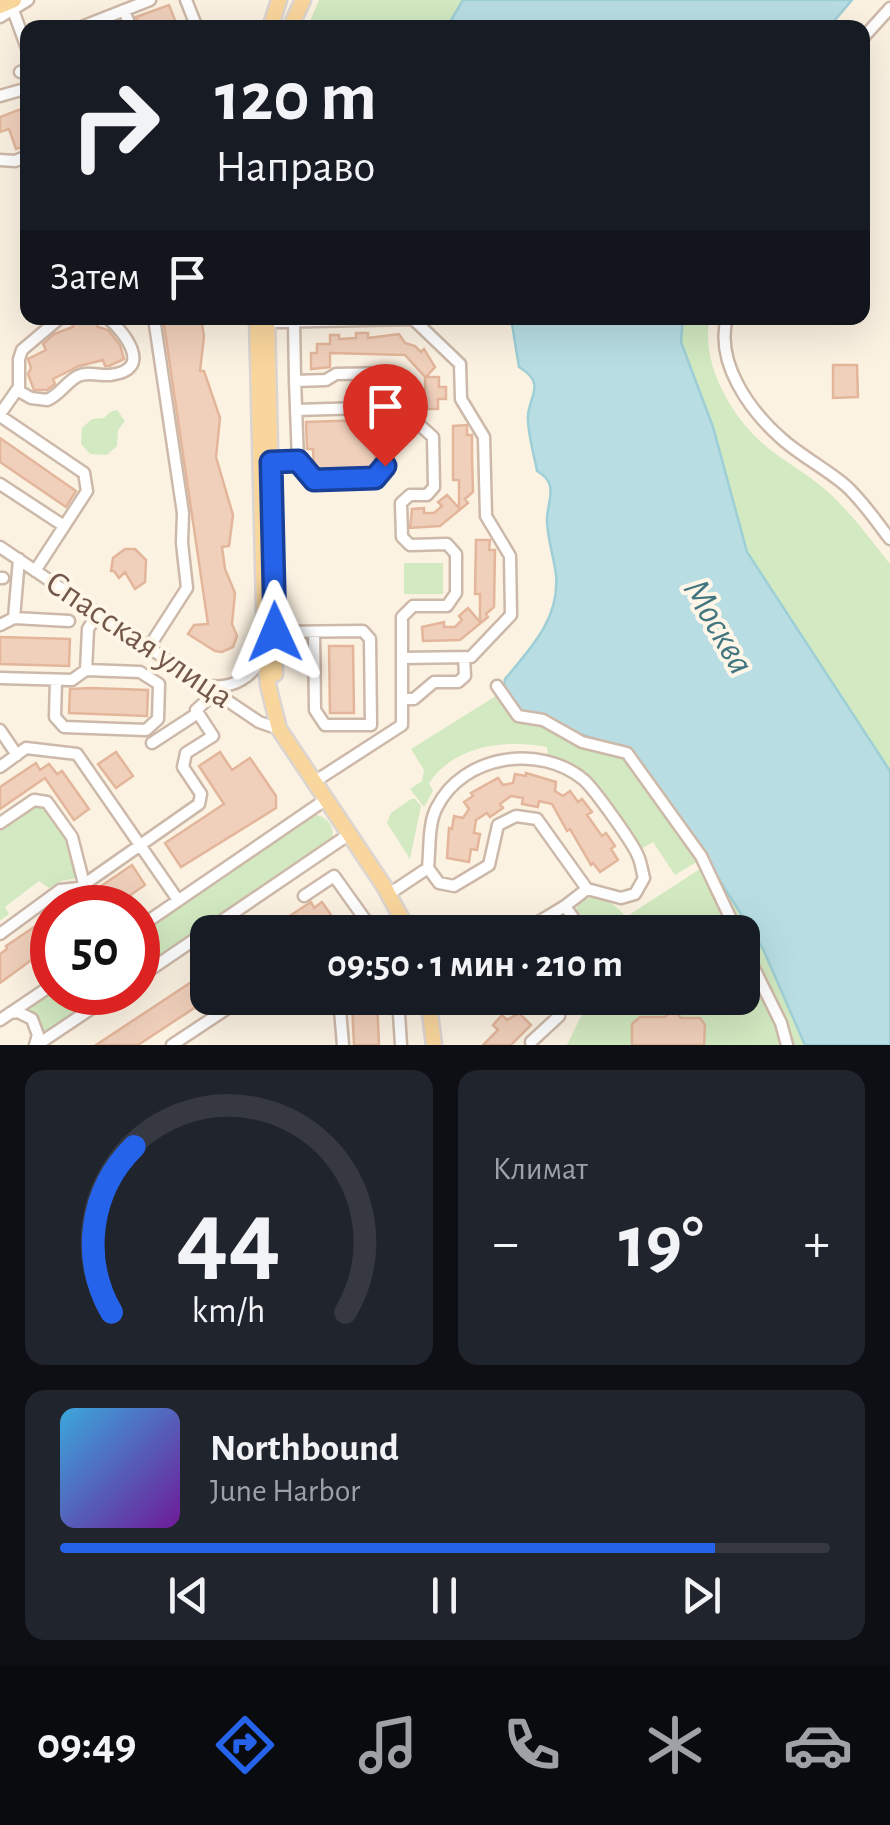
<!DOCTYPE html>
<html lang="ru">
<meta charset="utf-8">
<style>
:root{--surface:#171b24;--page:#20242c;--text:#f1f3f6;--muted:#9ea1a6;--line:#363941;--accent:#2563eb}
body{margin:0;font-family:"Alegreya Sans",sans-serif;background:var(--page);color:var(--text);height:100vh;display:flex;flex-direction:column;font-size:38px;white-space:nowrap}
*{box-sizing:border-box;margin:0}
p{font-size:32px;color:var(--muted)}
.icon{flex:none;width:55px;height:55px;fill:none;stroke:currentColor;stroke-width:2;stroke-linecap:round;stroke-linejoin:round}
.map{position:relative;height:1045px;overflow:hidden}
.side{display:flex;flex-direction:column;gap:25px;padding:25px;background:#0d0f14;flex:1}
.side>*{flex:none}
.hud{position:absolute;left:20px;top:20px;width:850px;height:305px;border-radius:20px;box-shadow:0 10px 40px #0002;background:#171b24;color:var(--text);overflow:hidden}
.speed{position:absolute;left:30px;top:885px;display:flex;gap:20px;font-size:50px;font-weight:700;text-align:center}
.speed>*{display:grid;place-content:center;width:130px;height:130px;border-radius:50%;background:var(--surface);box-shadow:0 10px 40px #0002;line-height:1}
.speed .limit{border:15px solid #d22;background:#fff;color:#111}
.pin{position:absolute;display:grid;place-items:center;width:85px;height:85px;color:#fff;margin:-102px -42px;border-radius:50% 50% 50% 0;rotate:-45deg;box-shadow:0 0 10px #0007}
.pin .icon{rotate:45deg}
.me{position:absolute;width:110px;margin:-55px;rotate:359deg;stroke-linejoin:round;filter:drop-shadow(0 0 8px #0008)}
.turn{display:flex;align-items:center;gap:35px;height:210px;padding:0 30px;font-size:45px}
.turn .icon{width:130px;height:130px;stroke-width:2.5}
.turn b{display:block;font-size:70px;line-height:85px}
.then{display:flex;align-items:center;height:95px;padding:0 30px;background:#0003;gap:20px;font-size:38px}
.big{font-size:75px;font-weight:700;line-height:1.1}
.side .card{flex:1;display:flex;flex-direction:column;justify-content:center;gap:15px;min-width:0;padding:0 35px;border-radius:20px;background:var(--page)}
.side .dial{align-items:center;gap:0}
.dial svg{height:260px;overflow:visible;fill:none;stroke:var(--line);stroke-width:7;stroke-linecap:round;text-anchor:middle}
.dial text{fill:var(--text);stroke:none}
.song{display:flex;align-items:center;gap:30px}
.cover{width:120px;height:120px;border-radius:15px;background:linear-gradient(135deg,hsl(200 70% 55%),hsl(280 70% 35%))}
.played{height:10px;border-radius:5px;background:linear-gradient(90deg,var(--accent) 85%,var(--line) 85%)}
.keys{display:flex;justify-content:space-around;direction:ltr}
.heat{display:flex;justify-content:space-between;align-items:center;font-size:55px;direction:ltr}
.side .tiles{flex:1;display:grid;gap:25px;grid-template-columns:1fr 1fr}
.card:last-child{grid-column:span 2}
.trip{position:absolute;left:190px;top:915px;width:570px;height:100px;border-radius:20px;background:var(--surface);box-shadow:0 10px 40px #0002;font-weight:700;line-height:100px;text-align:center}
.dock{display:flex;height:160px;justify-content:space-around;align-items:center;background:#090b0e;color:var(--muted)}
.dock .icon{width:70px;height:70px}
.dock .selected{color:var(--accent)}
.dock b{font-size:45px;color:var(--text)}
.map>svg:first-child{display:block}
.green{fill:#d2e9c1}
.water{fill:#b8dee4;stroke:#9eced6;stroke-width:2.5}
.building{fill:#f0d0bb;stroke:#e3b69b;stroke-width:2.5}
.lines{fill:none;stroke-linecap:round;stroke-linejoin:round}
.minor-casing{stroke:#cdb9a9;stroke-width:15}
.major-casing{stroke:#dbd4d0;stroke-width:19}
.minor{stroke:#fff;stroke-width:10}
.major{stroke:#f9d69c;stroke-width:14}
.route-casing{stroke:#184099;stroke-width:25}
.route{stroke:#2563eb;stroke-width:18}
.labels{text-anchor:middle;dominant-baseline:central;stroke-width:8;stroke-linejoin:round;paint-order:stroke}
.street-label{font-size:35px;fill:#735849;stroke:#fff6e8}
.water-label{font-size:38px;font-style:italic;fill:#41757f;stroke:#fff6e8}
</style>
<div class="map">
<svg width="890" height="1045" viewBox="0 0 890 1045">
<rect width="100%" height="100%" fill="#fcf2e2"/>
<path class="green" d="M319,0H463L447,27L307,28Z
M683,318H710C700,360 729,413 761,442C782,461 808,473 829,493C852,514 871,540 890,564V771L747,552L713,427L681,342Z
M117,410L125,421L118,430L117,446L107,455L90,454L81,444L82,428L92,419L104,418L110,412Z
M404,563H443V594H404Z
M499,694L542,723L626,756L700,860L675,875L653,842L638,851C613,815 592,772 548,756L547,747C505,739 455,745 429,783L433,791L424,807L410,789L422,781L424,770L411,749Z
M411,799H415L421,806L410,859L387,823L391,813Z
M34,802L46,804L66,832L77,878L61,881L49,888L39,881L5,907L9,914L0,921V826Z
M313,814C326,816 336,826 332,840L138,972V933Z
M709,863L763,949L805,1045H567L590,998H742V932H586L575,914L579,900C601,894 612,901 626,917Z
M52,991V992L107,993L42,1037C44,1023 37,1013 23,1011Z"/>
<path class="water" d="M463,0H852L829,27H447Z
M511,318H683L681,342L713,427L747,552L890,771V1045H805L763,949L709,863L628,750L521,714L504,688L505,679C531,648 560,618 556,575C554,557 547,538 547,520C547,501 560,484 537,471C534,454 527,432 528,415C530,395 546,383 519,367Z"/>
<path class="building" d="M169,5L178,28H140L136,17Z
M21,109L28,127V145L16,149L9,129L0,132V117Z
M80,318H94L98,327L108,330L120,345L124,359L109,366H105L103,360L79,366L53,379L55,384L47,390H34L28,374L31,368L28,359L46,350L43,344L54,334L73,327L71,321Z
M163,318H201L204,336L200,371H204L220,418L216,457L233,515L229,546L222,547L225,569L235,593L232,624L237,636L233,647L222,652L215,651L188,634L194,625L208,624Z
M356,333H368V338L399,334L405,343L415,346L421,352L424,349L435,367L426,377H439V387H446V399H438V409H425V377L405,355L330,353V367L311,369V353H317V344H330V335H339V339L356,338Z
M833,365H857L858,397L833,398Z
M365,420L368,437L375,449L376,465L371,469L318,471L314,466L313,449H307L306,422Z
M467,425V435H472V458L473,492L465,499L468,503L440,526L410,528L412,509L424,508V513H434L442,506L438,502L447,495L459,508V480H453V426Z
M0,438L76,491L66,507L0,462Z
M476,540H490L489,550H495L494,607L486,614L488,617L460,640L423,641L422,627L444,622V627H455L462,620L459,616L468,608L480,622V594H475Z
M125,549H135L146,560L145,582L135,589L125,572L119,578L114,571H111L113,558Z
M0,637L70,639L69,666L0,664Z
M329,646H353L354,713H330Z
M91,688L148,690L147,716L69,713L70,689Z
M116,752L133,776L116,788L98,764Z
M220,752L232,770L250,758L276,796V808L181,867L165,843L224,804L199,766Z
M36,763L40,770L49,764L57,774L62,771L89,809L74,820L45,778L0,809V787Z
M526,773L556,782L555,791L563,796L570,791L578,802L582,799L592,812L587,815L602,836L606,833L615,846L611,849L618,860L600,872L593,863L591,865L570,829L567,831L552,804L539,801L538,807L522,804L523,798L511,796L500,804L503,808L490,817L487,813L476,820L474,833L480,834L477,850L471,849L469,862L447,858L449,828L452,829L454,816L463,818L469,809L464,802L473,796L471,793L498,778L503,785L513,783L515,774L526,776Z
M132,865L145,885L112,908H69Z
M311,902L314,908L322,902L343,932H314L310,927L302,932H265Z
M52,915V945L0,983V954L7,949L6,946Z
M208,971V999L138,1045H96Z
M377,1000L379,1045H354L352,1002Z
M670,1012L677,1013L681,1018H700L705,1025L704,1045H632V1024L640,1017H665Z
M519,1013L531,1025L511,1045H483L498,1030L493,1025L502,1015L507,1020Z"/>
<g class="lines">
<defs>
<path id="minor" d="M186,0L197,28
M13,10L28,51
M124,10L131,28
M0,17L28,0
M79,28L150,0
M862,39L890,8
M20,72L28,69
M0,96L28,88
M0,160L15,161L28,156
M727,318C715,362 749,410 782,439C801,456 825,468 845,485C862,500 876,521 890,539
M294,321L295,381L326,380L336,374L394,373L405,385L406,413L433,437L434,487L427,495H410L401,503L402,537L410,545L447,544L456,554V593L447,606H413L402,617V725L314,782
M267,322L413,319L460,364L461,399L484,437L486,516L510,556L511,615L471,657L402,658
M17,390L31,398L47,400C60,395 66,382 78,376C88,371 99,376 110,375C155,370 124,332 108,318
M296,410L364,408L376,418V433L384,446L385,468L375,478L314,480L298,461
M0,414L19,387V359L22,350L60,318
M0,416L84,473L87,491L35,571
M271,462L298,461L295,381
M0,484L64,526
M0,547L259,722L279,729
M19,559L14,618L69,621
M0,578H3
M0,625L14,618
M275,632L363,631L370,639L371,725H325L315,710L314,632
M149,647L187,588L182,543L183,513L154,318
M0,678L72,680L86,670
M56,680L55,717L64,727L146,730L158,719L159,684L140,672L86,670L88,629L98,613
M210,686C234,689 253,676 264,655
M497,686L518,716L543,720L582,742L627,753L701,856L737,932
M402,699H414L434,682H458L465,676L464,657
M0,730L17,755
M152,743L198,713
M0,767L26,748L77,754L178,900
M0,823L34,800L47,802L72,837L84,884
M428,868C430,849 428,823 437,807C463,755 540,743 584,780C594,789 633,843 638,856C641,862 642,871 644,878L635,894L621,898L587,889
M389,894L428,868L439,883L454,886L489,865L498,825L516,816L537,819L587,889L565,906
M304,896L334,876L374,932
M227,917L237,932
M138,928L325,800
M522,932L565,906L583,932
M0,934L60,890L79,888L199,804L201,794L183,767L186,753L213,736L196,710L216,692
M742,944L781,1023L787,1045
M138,978L348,835
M339,998L343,1045
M398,998L401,1045
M10,1013L18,1012L32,1019L38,1035L35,1045
M0,1020L52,985
M531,1042L559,1016L545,998
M37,1045L116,992
M172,1045L243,998"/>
<path id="major" d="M0,6L14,0
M270,28L279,0
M290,28L303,0
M257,318L265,646L268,685L279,729L384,886L409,932
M267,318L275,674
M428,998L434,1045"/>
</defs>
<use href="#minor" class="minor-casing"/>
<use href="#major" class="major-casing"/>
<use href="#minor" class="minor"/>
<use href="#major" class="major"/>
</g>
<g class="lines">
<defs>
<path id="route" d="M275,632L271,462L298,461L314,480L375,478L385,466"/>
</defs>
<use href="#route" class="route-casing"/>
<use href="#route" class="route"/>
</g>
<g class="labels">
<g class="street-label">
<text transform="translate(139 640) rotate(34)">Спасская улица</text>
</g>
<g class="water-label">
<text transform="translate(718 627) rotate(60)">Москва</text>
</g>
</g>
</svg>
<div class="speed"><div class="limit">50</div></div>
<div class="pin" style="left:385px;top:466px;background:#d93025"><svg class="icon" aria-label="arrive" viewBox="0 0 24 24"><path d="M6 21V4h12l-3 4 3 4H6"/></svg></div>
<svg class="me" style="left:275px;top:632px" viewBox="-20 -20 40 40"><path d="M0-17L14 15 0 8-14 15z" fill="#2563eb" stroke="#fff" stroke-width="4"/></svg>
<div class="trip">09:50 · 1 мин · 210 m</div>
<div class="hud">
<div class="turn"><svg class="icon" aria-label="right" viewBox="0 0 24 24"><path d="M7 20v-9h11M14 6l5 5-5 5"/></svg><div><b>120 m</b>Направо</div></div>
<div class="then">Затем<svg class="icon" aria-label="arrive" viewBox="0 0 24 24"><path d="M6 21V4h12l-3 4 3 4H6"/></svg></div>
</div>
</div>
<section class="side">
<div class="tiles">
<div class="card dial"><svg viewBox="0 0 100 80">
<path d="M14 69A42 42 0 1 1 86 69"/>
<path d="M14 69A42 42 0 0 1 21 18" stroke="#2563eb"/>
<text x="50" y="56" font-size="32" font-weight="700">44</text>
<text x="50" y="72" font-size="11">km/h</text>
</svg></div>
<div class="card"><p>Климат</p>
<div class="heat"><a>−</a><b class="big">19°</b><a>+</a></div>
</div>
<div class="card">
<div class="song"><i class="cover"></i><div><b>Northbound</b><p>June Harbor</p></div></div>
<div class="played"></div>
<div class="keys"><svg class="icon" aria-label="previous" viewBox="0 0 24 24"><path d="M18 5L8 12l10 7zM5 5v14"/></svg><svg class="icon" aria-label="pause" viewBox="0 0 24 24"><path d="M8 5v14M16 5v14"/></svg><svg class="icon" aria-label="next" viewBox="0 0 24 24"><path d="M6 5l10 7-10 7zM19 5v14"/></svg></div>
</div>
</div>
</section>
<nav class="dock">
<b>09:49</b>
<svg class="icon selected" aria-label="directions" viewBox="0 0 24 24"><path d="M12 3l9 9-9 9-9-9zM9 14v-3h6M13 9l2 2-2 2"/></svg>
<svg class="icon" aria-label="music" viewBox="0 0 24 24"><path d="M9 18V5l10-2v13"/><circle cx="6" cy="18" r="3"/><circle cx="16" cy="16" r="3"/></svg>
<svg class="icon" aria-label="phone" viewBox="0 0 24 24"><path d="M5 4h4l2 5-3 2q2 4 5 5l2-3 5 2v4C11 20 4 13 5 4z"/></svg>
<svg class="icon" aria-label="climate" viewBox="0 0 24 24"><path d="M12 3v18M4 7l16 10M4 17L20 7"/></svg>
<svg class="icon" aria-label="car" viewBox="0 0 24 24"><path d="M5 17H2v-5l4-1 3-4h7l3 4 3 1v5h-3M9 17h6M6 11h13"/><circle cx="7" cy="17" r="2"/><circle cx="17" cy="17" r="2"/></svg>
</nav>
